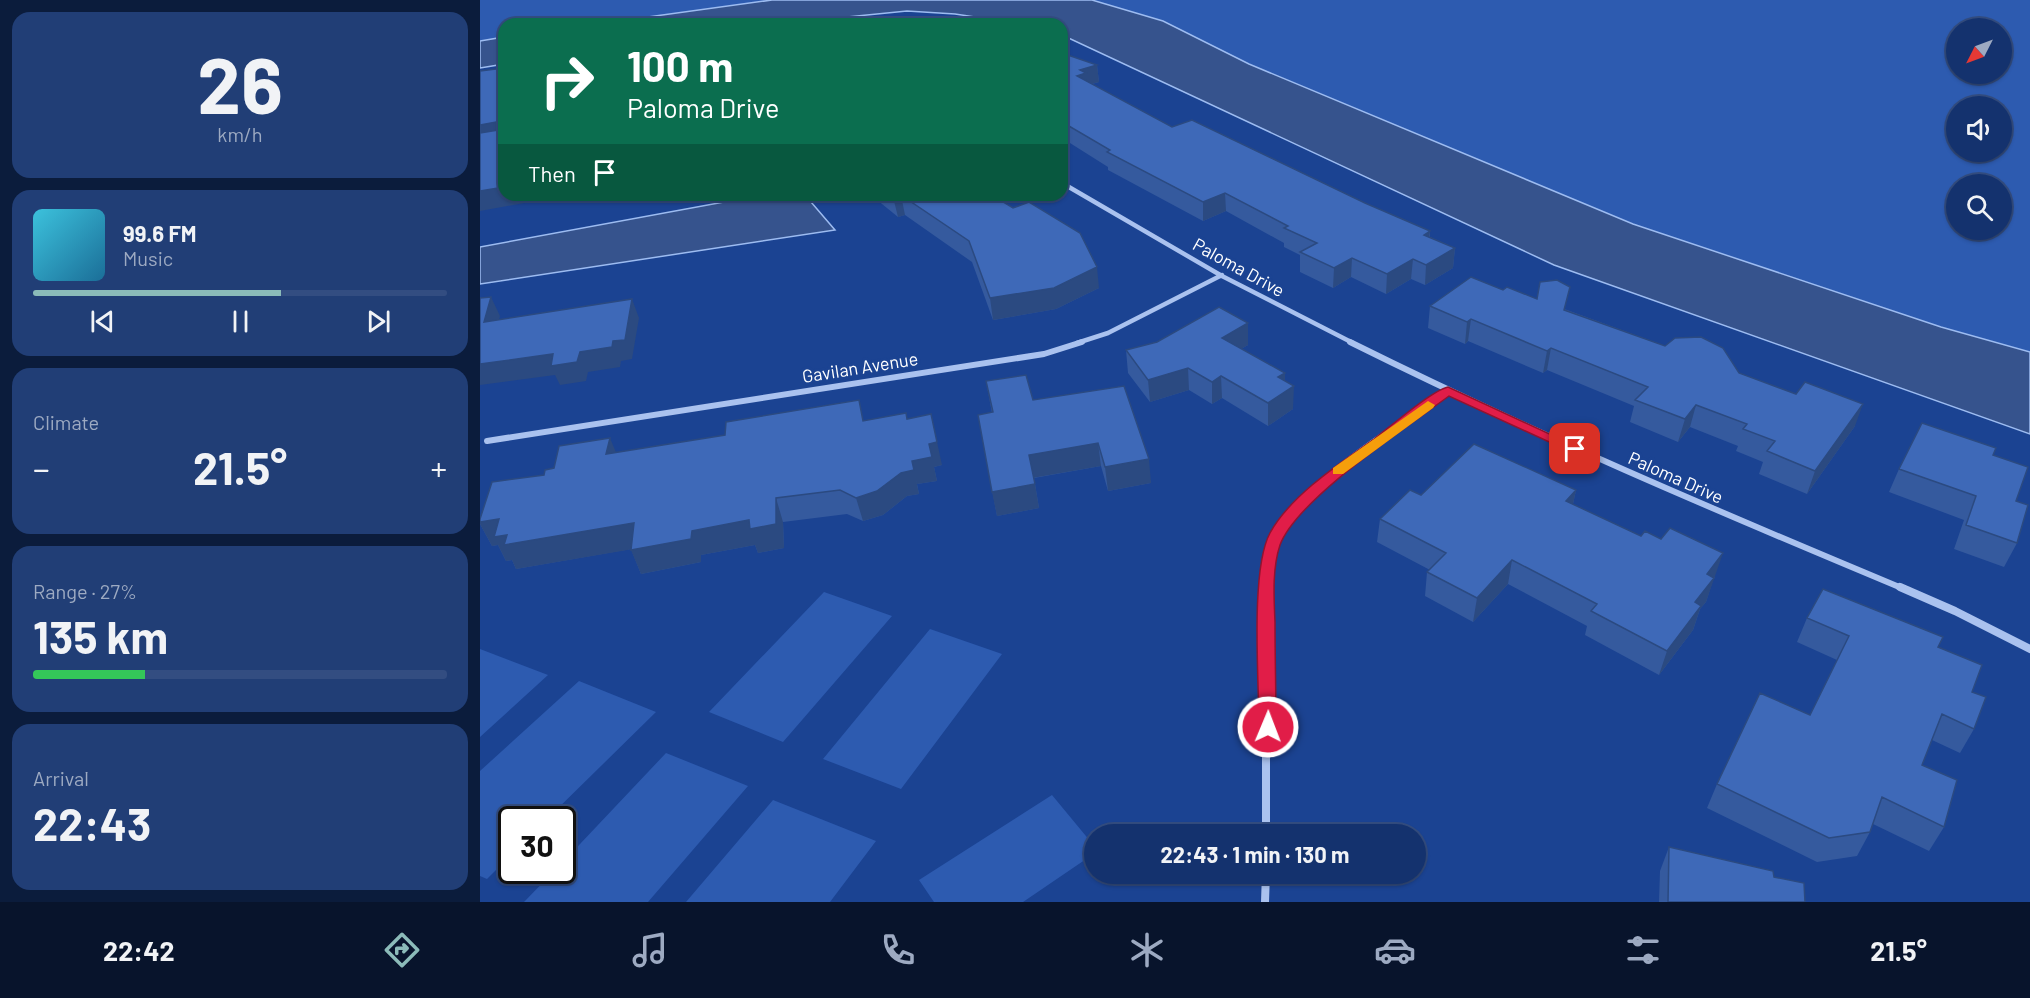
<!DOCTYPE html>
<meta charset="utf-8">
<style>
:root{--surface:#14326e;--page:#213e76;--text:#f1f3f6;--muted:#9daac2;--line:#334d81;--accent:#8bbbb9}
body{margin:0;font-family:Barlow,sans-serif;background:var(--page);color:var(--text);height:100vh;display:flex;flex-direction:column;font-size:22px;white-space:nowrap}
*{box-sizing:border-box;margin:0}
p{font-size:20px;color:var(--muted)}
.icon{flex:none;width:33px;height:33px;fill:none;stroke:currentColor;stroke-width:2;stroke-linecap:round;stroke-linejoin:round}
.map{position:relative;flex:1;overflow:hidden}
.details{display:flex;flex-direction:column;gap:12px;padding:12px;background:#0b1c3c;width:480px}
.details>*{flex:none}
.banner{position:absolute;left:18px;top:18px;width:570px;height:183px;border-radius:18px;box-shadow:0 2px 4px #0004,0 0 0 2px var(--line);background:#0b6e4f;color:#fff;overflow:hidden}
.needle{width:39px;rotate:228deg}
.tools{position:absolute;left:1466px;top:18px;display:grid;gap:12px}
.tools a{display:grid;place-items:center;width:66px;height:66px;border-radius:50%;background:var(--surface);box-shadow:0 2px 4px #0004,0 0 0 2px var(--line);font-size:30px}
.speed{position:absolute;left:18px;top:806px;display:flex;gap:12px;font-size:30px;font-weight:700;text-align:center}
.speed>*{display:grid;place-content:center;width:78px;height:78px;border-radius:50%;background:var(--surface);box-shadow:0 2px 4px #0004,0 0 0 2px var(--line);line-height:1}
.speed .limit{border:3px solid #111;border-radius:9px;background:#fff;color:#111}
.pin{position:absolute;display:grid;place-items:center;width:51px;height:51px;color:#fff;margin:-26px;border-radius:12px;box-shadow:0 3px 9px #0006}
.me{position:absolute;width:66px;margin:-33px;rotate:1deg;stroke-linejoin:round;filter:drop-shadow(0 0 4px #0008)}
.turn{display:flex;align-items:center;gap:21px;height:126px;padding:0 30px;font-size:27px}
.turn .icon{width:78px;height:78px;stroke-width:2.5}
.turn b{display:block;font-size:42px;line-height:51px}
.then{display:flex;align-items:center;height:57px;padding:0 30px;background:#0003;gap:12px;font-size:22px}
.big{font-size:45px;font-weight:700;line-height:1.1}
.details .card{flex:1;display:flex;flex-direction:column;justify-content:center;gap:9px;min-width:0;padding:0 21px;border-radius:18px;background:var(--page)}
.details .dial{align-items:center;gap:0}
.dial b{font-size:78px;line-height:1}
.song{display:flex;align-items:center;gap:18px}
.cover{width:72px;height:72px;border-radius:9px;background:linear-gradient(135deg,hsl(190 70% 55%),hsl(200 70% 35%))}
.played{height:6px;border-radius:3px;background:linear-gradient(90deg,var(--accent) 60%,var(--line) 60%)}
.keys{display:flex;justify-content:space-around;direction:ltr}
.heat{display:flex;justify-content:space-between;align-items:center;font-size:33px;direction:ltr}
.charge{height:9px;border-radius:4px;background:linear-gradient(90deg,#34c759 27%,var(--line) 0)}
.trip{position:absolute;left:604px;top:824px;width:342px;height:60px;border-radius:30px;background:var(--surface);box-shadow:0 2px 4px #0004,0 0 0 2px var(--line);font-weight:700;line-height:60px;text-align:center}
.dock{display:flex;height:96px;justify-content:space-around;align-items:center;background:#08142c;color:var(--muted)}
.dock .icon{width:42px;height:42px}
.dock .active{color:var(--accent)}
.dock b{font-size:27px;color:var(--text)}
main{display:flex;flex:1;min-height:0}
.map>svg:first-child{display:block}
.green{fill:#2d5bb0;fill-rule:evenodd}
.water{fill:#36538d;stroke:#9dbcf1;stroke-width:1.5}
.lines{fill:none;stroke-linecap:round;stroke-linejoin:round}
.street-far2{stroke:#aac2ef;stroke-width:4.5}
.street-far1{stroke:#aac2ef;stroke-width:6}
.street{stroke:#aac2ef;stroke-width:8}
.wall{fill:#355a9e}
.shaded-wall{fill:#2b4a81}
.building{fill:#3e69b8;stroke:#2b4a81;stroke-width:1.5}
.route{fill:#e11d48;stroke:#92132f;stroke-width:1.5}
.slow{fill:#f59e0b}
.labels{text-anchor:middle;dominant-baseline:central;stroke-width:6;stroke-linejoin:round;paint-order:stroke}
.street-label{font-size:18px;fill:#fff;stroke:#1b4392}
</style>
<main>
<section class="details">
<div class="card dial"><b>26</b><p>km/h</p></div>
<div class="card">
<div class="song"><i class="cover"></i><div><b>99.6 FM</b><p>Music</p></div></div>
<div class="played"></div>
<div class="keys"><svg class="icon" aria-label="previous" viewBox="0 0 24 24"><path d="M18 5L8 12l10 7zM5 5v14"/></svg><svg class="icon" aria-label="pause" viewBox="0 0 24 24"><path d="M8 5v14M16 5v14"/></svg><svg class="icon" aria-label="next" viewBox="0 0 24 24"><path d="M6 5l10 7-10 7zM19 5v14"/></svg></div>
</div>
<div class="card"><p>Climate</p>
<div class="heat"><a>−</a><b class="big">21.5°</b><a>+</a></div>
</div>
<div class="card"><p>Range · 27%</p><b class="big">135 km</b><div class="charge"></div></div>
<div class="card"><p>Arrival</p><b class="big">22:43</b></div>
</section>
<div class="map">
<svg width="1550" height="902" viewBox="0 0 1550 902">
<rect width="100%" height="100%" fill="#1b4392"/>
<path class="green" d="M0,0H292L117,24H24V37L0,41Z
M612,0H1550V352L1461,327L1153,224L769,64L683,21ZM1476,28H1521V74H1476ZM1476,106H1521V152H1476ZM1476,184H1521V230H1476Z
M344,592L412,616L303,742L229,712Z
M450,629L522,654L421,789L343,759Z
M0,649L68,675L0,737Z
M99,681L176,712L67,819H32L31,855L7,879L0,876V771Z
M186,753L268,786L168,902H44L75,870H82L83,862Z
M572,795L615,847V853L543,902H454L439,880Z
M293,800L396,841L350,902H206Z"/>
<path class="water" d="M292,0H612L683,21L769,64L1153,224L1461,327L1550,352V434L1074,265L582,35V24H541L475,14L427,11L297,24H117Z
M24,37V64L0,68V41Z
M282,195H325L355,230L0,284V247Z"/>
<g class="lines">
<path class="street-far2" d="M582,183L742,276L873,343
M597,343L628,333L742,275"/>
<path class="street-far1" d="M870,342C1051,432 1237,511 1424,589
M7,441L564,354L602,342
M786,589C786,572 788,550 797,535C829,478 915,428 968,391"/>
<path class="street" d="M786,587V834
M1420,587L1475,611L1550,649
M785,902L786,873"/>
</g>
<path class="wall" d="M582,53L617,65L619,82L612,84L692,127L885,203L950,231V237L975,248L973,268L945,285L931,279L906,294L871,277L853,288L820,272V255L804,247V243L746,211L723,221L628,170V167L582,138Z
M391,195H512L619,288L576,309L513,320L492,262L425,215L418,217Z
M1023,290L1057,299L1259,373L1375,426L1327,494L1279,474L1283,462L1256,451L1258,446L1210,427L1198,442L1150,422L1154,406L1067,370L1063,373L988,341L985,344L948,328L950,306Z
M677,342L768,345L761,349L805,381L813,409L788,426L742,398L732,404L709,390L670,402L648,373L646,350Z
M506,381L553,400L644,386L671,483L628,491L621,466L554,478L559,508L517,516L498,415L512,413Z
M427,419L462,465L454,467L457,481L437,484L439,494L427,496L403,515L383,521L367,514L303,522L304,548L278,553L275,545L221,555V562L161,574L151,549L36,569L32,560L26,561L18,545L12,546L0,524V519L74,468L136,453L384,420Z
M1513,455L1536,501L1537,543L1524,567L1474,549L1484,520L1409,492L1419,469Z
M1096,490L1093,504L1235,577L1233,580L1226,602L1220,609L1213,630L1179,675L1105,635L1107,626L1028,584L993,622L945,596L947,572L950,570L897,542L900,519L941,495Z
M1327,618L1458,647L1492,692L1494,729L1480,753L1452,740L1442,765L1464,827L1449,851L1393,824L1390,832L1377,856L1337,862L1227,808L1237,784L1330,715L1357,660L1317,642Z
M1189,847L1294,877L1325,902H1179L1180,871Z"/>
<path class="shaded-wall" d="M617,65L619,82L607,85L597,76L600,70Z
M16,122L23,139L0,144V125Z
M24,187V195H88L0,211V191Z
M745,193L746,211L723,221V202Z
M421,195L425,215L418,217L413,197Z
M950,231L948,251L944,235Z
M975,248L973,268L945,285L946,265Z
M872,258L871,277L853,288L854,268Z
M933,259L931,279L906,294L907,274Z
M617,267L619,288L576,309L513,320L510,298Z
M11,297L20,316L13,341L4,322Z
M152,299L159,318L152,359L141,361L140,367L108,372L106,381L80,385L75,375L0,385V364L73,354L100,352L133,341Z
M991,319L988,341L985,344L987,322Z
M768,323V345L742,360V338Z
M1071,348L1067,370L1063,373L1067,351Z
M708,368L709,390L670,402L668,380Z
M805,373V392L814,386L813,409L788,426V403L798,377Z
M741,376L742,398L732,404V382Z
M1383,404L1375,426L1327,494L1335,471Z
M1216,405L1210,427L1198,442L1205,419Z
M451,414L462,465L454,467L449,444Z
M130,438L140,462L126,454Z
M618,443L621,466L552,478L549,455Z
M452,457L457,481L437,484L432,461Z
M669,459L671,483L628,491L625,467Z
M434,470L439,494L427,496L403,515L383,521L376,498L421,473Z
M555,484L559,508L517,516L512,492Z
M1096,490L1091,513L1086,501Z
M296,498L303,522L304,548L278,553L275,545L221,555V562L161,574L151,550L212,531Z
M19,519L154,523L165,547L36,569L32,560L26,561L18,545L12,546L0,524V522Z
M1243,553L1226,602L1220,609L1213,630L1179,675L1187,651L1215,602L1227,574Z
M1032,560L1028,584L993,622L997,598Z"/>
<path class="building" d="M473,19L501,20L512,24H473Z
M582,53L617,65L600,70L606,73L597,76L692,127L712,120L885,203L950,231L944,235L975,248L946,265L933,259L907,274L872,258L854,268L820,252L837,243L804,228L808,226L745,193L723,202L627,152L630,150L582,122Z
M24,68V187L0,191V133L18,130L21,126L16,122L0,125V71Z
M421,195H512L533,208L549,202L600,233L617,267L574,288L510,298L489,241Z
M991,277L1023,290L1027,287L1057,299L1060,282L1077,280L1090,287L1084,310L1185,346L1195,338L1221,337L1243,348L1259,373L1316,394L1325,382L1383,404L1335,471L1287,451L1295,441L1263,429L1267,424L1216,405L1205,419L1155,400L1168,387L1071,348L1067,351L991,319L987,322L950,306Z
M11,297L4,322L152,299L145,340L133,341L132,347L100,352L97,362L71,366L73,354L0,364V298Z
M739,307L768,323L742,338L805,373L798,377L814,386L788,403L741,376L732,382L708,368L668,380L646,350L677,342Z
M546,375L553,400L644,386L669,459L625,467L618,443L549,455L555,484L512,492L498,415L513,412L506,381Z
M379,400L383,421L426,413L427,419L451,414L457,442L449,444L452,457L432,461L434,470L421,473L397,491L376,498L360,490L296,498V524L270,529L269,520L212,531L211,539L151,550L154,523L24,545L27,535L14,537L19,519L0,522V519L12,482L64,475L65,470L74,468L79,446L130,438L126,454L245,435L246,422Z
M1442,423L1516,448L1513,455L1548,467L1536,501L1548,505L1537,543L1486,525L1496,496L1419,469Z
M994,444L1096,490L1086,501L1161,536L1165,531L1181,539L1190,528L1243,553L1227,574L1234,578L1215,602L1221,606L1187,651L1111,611L1117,604L1032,560L997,598L947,572L966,553L900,519L930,490L941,495Z
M1343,589L1463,637L1458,647L1502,665L1492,692L1506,697L1494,729L1462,714L1442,765L1477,780L1464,827L1402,797L1390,832L1349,838L1237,784L1280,693L1330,715L1369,636L1327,618Z
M1189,847L1293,871L1294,877L1324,883L1325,902H1188Z"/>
<path class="route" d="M968,387L1102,449L1095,453L1091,452L969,396C927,427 817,499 800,545C792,569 794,598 795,622C795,657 796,692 796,727L794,732H781L779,727C779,681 770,570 790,533C810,496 860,463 894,439C910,427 951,391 968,387Z"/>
<path class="slow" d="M948,401L955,405L953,408L863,474H853V468Z"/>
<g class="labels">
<g class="street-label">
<text transform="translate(759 267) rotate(29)">Paloma Drive</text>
<text transform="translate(380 367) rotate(-9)">Gavilan Avenue</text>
<text transform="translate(1196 477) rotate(24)">Paloma Drive</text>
</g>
</g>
</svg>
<div class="tools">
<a><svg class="needle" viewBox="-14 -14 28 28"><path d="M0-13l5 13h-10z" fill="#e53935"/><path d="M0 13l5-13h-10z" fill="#9daac2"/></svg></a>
<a><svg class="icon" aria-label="sound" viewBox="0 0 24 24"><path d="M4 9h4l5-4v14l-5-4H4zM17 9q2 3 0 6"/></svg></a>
<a><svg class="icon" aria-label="search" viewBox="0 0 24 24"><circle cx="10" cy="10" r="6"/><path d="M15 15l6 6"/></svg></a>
</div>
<div class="speed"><div class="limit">30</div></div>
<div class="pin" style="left:1095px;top:449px;background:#d93025"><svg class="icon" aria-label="arrive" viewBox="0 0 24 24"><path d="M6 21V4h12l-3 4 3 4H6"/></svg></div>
<svg class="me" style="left:788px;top:727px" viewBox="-20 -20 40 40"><circle r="17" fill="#e11d48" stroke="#fff" stroke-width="3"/><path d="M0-11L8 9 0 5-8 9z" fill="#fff"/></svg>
<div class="trip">22:43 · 1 min · 130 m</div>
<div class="banner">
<div class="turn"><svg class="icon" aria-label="right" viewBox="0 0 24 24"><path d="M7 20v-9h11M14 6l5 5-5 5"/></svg><div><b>100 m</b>Paloma Drive</div></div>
<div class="then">Then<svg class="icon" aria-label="arrive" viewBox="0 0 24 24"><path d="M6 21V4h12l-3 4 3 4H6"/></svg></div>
</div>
</div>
</main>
<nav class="dock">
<b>22:42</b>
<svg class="icon active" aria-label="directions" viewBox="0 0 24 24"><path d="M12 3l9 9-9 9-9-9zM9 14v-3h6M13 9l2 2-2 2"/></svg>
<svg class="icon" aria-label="music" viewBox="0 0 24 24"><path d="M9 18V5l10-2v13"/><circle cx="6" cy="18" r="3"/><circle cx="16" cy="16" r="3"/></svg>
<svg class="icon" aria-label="phone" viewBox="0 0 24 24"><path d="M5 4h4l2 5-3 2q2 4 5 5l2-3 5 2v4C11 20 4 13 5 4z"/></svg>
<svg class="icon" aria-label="climate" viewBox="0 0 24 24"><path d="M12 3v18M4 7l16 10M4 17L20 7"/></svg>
<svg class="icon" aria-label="car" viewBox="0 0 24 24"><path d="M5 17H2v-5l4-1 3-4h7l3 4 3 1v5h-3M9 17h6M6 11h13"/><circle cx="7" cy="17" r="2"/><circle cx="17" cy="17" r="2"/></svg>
<svg class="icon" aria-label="filters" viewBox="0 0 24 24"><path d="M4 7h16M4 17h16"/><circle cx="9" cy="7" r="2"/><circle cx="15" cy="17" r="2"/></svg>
<b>21.5°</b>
</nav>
